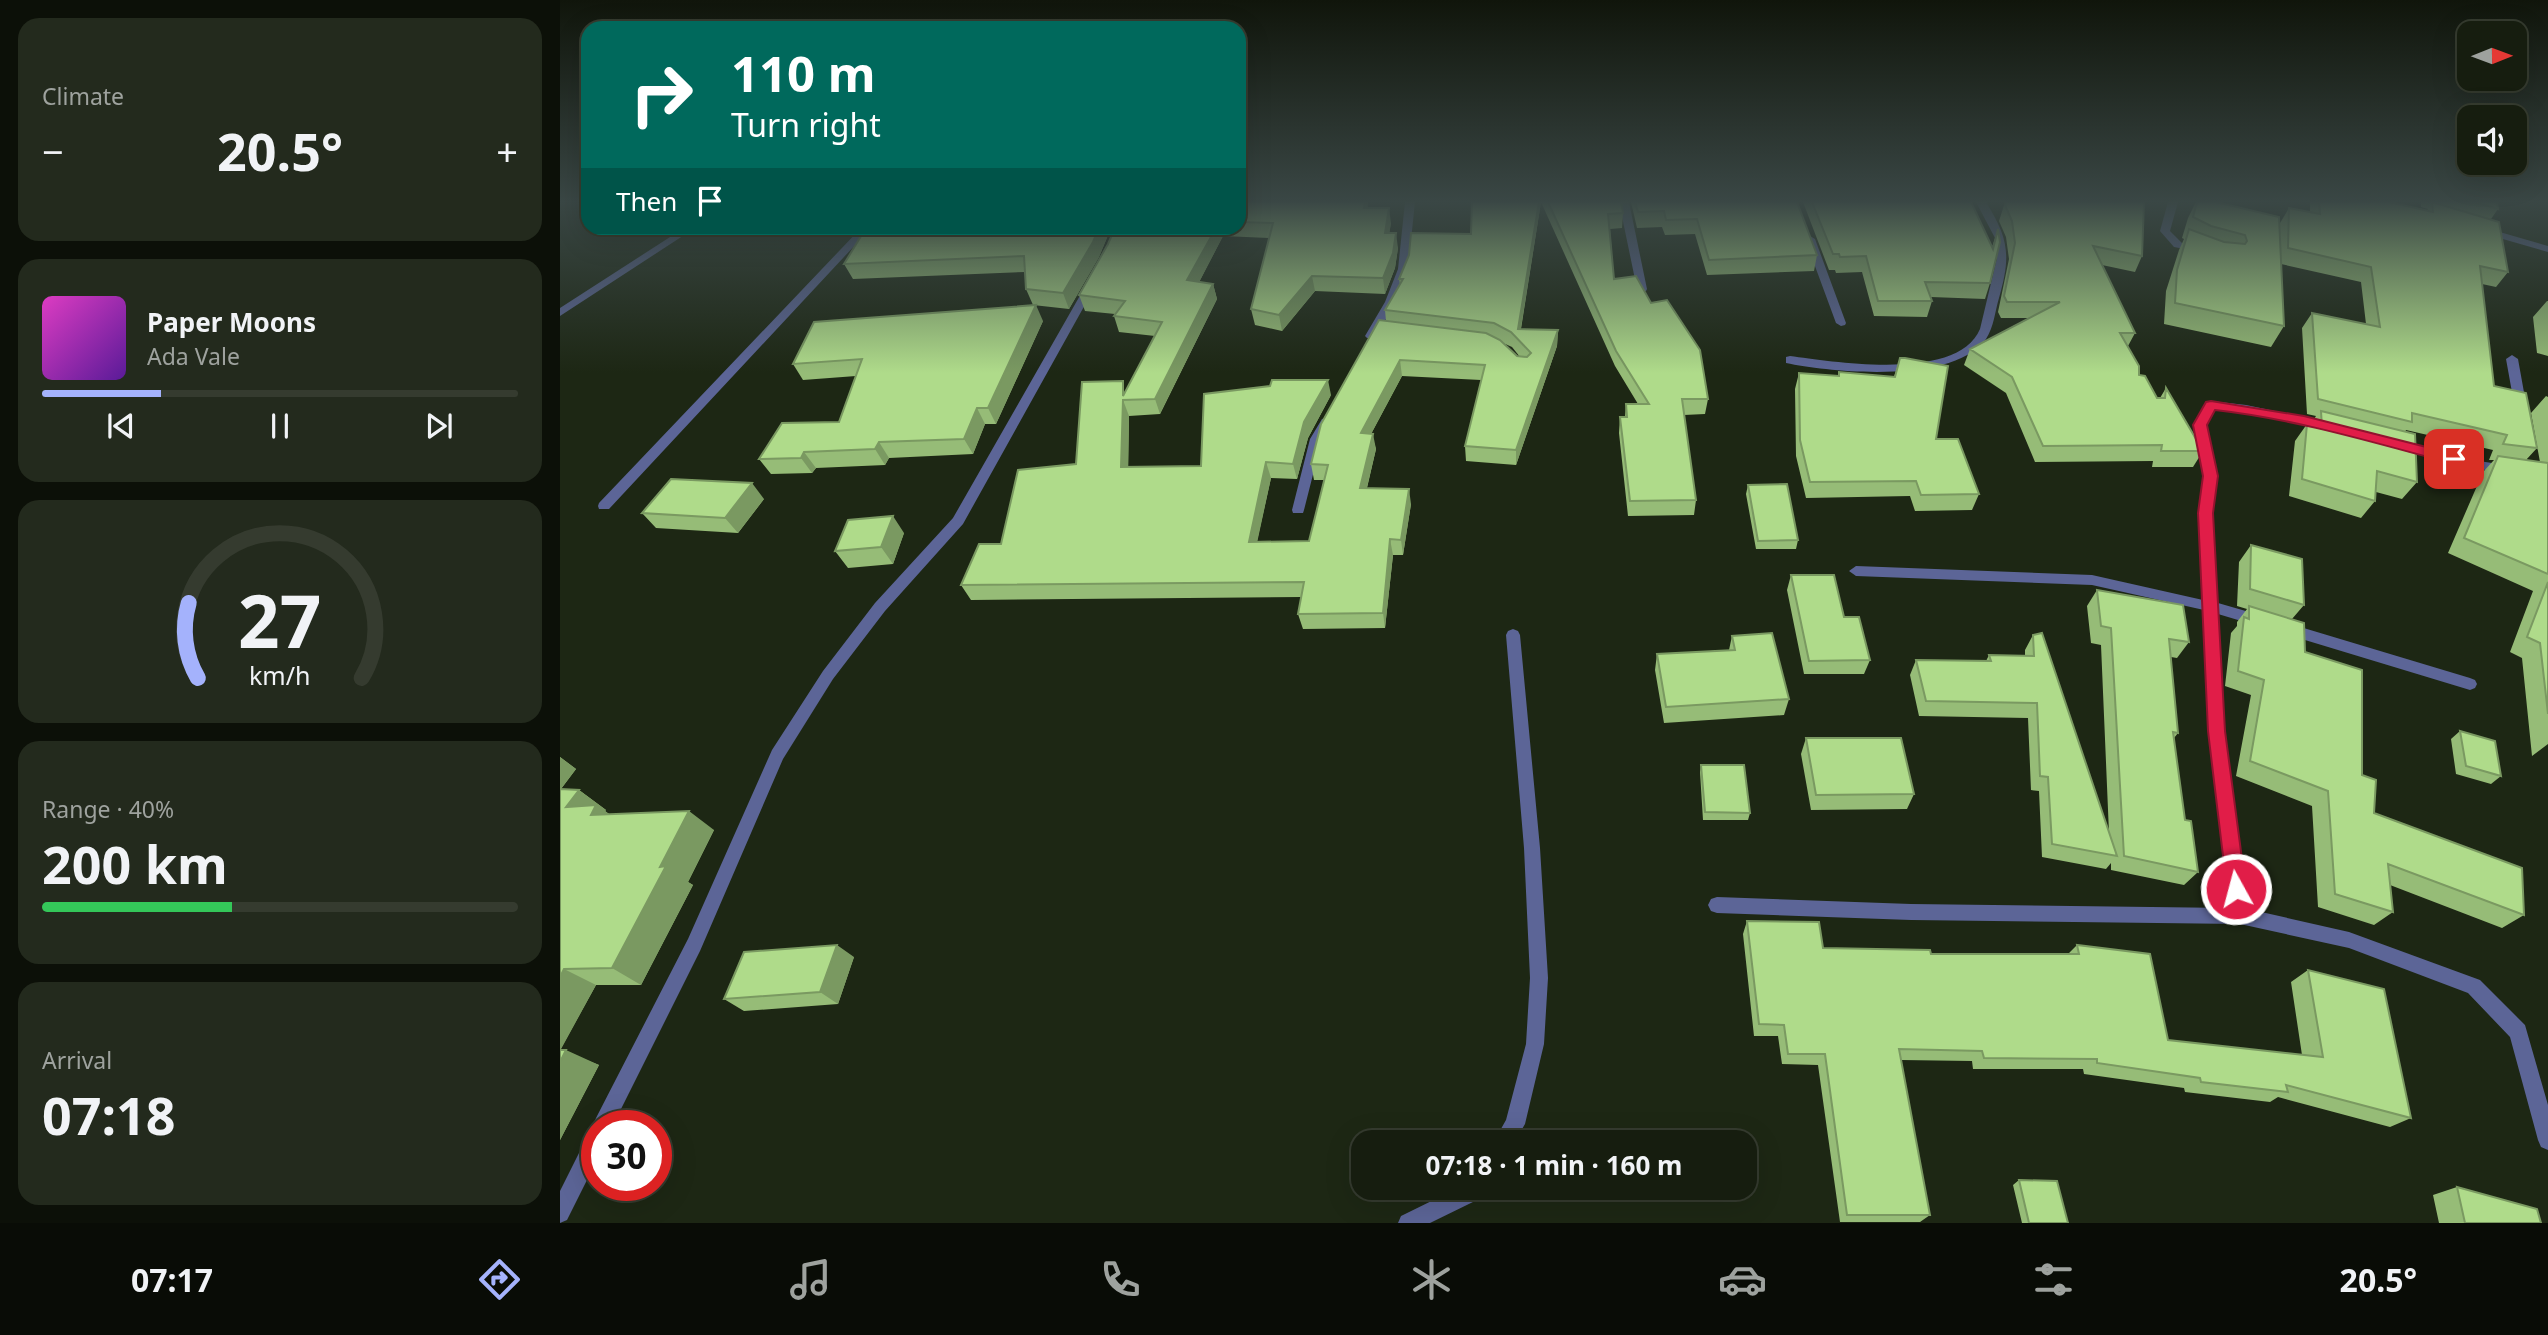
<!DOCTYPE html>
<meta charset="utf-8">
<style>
:root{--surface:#161d0f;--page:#232a1d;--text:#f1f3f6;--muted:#9ea29e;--line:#353b2f;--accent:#a4b2fc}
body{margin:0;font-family:"Noto Sans",sans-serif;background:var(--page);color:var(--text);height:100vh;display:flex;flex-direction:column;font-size:26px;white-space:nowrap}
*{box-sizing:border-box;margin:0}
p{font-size:23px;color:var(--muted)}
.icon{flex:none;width:38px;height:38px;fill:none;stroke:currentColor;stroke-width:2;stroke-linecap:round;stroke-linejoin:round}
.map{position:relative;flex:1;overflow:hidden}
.drawer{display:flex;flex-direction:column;gap:18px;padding:18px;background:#0c1008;width:560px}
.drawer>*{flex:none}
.guide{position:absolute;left:21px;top:21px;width:665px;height:214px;border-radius:21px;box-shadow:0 7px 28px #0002,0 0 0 2px var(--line);background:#00695c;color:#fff;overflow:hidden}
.needle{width:46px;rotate:89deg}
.controls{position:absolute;left:1897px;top:21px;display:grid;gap:14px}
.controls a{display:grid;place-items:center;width:70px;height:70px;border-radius:14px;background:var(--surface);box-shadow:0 7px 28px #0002,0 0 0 2px var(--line);font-size:35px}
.speed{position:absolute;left:21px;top:1110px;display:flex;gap:14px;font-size:35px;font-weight:700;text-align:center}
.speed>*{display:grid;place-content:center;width:91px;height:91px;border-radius:50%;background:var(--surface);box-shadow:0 7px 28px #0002,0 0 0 2px var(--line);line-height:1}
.speed .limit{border:10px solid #d22;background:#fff;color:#111}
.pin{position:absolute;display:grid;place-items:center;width:60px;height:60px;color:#fff;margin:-30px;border-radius:14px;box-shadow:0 4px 10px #0006}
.me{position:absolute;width:77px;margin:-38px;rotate:353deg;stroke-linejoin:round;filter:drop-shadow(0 0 5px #0008)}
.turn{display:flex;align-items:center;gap:24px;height:147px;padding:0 35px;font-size:32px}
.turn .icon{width:91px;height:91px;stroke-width:2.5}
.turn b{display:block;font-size:49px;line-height:60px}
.then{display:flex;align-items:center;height:66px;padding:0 35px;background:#0003;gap:14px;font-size:26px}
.big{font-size:52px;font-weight:700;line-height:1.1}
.drawer .widget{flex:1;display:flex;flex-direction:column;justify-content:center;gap:10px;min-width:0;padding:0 24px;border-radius:21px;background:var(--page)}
.drawer .dial{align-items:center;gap:0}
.dial svg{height:182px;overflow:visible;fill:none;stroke:var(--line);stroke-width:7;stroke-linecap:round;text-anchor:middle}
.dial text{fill:var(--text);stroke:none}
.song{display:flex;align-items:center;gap:21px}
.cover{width:84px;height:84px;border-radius:10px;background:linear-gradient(135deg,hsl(310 70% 55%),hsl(270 70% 35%))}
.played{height:7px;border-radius:4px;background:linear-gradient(90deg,var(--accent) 25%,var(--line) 25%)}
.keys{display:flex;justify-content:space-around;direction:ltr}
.heat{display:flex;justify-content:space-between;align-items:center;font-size:38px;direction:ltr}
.charge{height:10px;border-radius:5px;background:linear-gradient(90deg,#34c759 40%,var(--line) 0)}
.trip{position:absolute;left:791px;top:1130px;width:406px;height:70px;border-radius:21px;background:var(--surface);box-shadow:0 7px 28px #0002,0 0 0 2px var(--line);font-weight:700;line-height:70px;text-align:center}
.menu{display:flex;height:112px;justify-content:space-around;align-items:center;background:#090c06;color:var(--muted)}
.menu .icon{width:49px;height:49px}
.menu .current{color:var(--accent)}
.menu b{font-size:32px;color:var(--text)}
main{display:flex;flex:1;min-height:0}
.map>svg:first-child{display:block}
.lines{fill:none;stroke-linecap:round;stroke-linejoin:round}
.minor{fill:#5c6597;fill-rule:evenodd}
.wall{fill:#96bc77;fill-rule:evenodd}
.shaded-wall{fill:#7a9961}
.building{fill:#afdb8a;stroke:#7a9961;stroke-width:2}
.route{fill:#e11d48;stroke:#92132f;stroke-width:2}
</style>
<main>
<section class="drawer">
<div class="widget"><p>Climate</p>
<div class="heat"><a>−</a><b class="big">20.5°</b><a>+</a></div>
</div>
<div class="widget">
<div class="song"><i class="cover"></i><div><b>Paper Moons</b><p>Ada Vale</p></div></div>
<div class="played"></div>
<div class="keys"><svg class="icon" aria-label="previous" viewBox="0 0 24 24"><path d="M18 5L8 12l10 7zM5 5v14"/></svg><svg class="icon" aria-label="pause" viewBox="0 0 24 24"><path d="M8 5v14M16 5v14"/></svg><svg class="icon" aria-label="next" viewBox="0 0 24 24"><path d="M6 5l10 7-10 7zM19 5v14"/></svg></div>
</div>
<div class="widget dial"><svg viewBox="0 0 100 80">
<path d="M14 69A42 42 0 1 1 86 69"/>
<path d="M14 69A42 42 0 0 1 10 36" stroke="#a4b2fc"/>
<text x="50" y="56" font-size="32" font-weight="700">27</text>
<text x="50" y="72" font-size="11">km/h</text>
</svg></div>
<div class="widget"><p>Range · 40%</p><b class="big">200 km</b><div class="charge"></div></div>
<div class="widget"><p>Arrival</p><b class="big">07:18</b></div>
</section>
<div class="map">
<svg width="1988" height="1223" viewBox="0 0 1988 1223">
<rect width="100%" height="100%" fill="#1d2714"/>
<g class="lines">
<path class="minor" d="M845,202H855L848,269L835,302L817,336L815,338H807L805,336L825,302L838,269Z
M1059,202H1069L1087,289L1086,291H1078L1077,289Z
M1416,202H1426C1449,239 1451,256 1439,298C1435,311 1434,327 1426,339C1394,384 1274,373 1226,363V357L1230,356C1275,362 1398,382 1420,329L1437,258L1435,238Z
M1608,202H1618L1610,231L1622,243L1641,248V252L1614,247L1600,231Z
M124,228H135L0,316V308Z
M301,228H311L49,509H39L38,506L39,503Z
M1926,228L1988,246V252L1922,233L1921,231Z
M1250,236L1255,239L1286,323L1285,325L1281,326L1276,323L1245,239Z
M531,282L536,285L403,524L325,611L273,679L223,759L140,951L53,1125H37V1160L7,1220L0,1223V1191L30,1131L35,1129L33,1125L36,1118L128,939L212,750L263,671L315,603L393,518L526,285Z
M1952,355L1958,359L1967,409L1961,413L1955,409L1946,359Z
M1651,401L1686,405L1768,422L1774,426L1768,430L1686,413L1655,409L1646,425L1656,476L1652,513L1658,603L1703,616L1705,620L1703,624L1698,626L1658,614L1665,731L1688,909L1789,932L1920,980L1965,1025L1967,1032L1988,1105V1150L1981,1147L1978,1140L1950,1037L1908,993L1789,948L1680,924L1351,920L1157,913L1151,911L1148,905L1151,899L1157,897L1351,904L1670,908L1649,731L1644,610L1532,585L1296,576L1289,571L1296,566L1532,575L1643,600L1640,513L1644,476L1634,425L1647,402Z
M766,418L772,422L762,439L744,510L743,513H733L732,510L750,439L762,419Z
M1839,440L1919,461L1945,465L1951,469L1945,473L1919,469L1835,447L1833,444Z
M1727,623L1910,678L1915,680L1917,684L1915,688L1910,690L1722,633L1720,629L1722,625Z
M953,629L958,631L960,635L980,848L988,978L984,1044L965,1124L954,1143H933L946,1120L966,1044L970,978L964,848L946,635L948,631Z
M898,1188H922L915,1201L870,1223H838L841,1216Z"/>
</g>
<path class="wall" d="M679,202L808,208L831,223L829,233L838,248L835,268L825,294L755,291L722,331L695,325L691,309L709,238L663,236L639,282L653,284L657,299L600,414L569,416L568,467L641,466L771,395L748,438L737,479L711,478L697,541H749L764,480H754L751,464L826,321L825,310L840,285L839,279L911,234L912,202H1061L1063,213L1062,228L1050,229L1054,279L1091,303L1148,399L1145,414L1124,415L1136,500L1134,515L1068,516L1059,433L1060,417H1065L1066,404H1078L1055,366L981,202L961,329L998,330L997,346L956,465L906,461L905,446L921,380L842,376L811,434L816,449L807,488L851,504L843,555H833L825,628L743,629L738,614L741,597L411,600L401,585L516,464L567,389L595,336L559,332L554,316L555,314L525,311L519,295L548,244L555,228H679ZM943,343L952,347L960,357L957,356Z
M1071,202H1237L1257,255L1254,271L1147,275L1135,234L1105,235L1102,227L1077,228Z
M1243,202H1411L1432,247L1438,229L1430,283L1425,299L1371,297L1372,301L1367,317L1314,316L1302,272L1276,273L1275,270H1269Z
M1445,202H1584L1582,256L1575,272L1542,265L1575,333L1568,346L1579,375L1597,398H1600L1606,388L1643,451L1633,467H1592L1593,461L1475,462L1446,393L1404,365L1410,349L1470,318H1441L1438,312L1449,259L1446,237L1439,221Z
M1636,202H1656L1720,236V223L1729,208L1750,212V202H1829L1867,210L1868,209L1861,207V202H1937L1938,209L1931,219L1948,272L1936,287L1922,284L1934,386L1977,448L1966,460L1980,462L1971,413L1986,396L1988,397V744L1972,756L1962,658L1950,652L1973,591L1888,553L1923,472L1934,460H1929L1933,450L1846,430L1845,432L1857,482L1842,499L1816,492L1815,501L1801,518L1729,496L1735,441L1747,424L1750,425L1756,416L1747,414L1742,328L1752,313L1806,324L1801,282L1721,264L1724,326L1711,347L1604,324L1606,291L1619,250L1624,239L1622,238L1628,218Z
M306,228H551L539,257L509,309L473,305L466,289L465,272L293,279L284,264Z
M1987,301H1988V356L1977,353L1973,317Z
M483,321L436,424H425L413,454L329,458L325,465L256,468L252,473L211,474L199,459L279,422L296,376L243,380L233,364Z
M1340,358L1376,439L1419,494L1412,510L1355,511L1350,496L1246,498L1236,456L1235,389L1239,373L1278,376L1279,372L1334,377Z
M1188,485L1238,540L1236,549H1196L1186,494Z
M204,499L178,533L96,528L82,513Z
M344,533L333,564L288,568L275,551Z
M1691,545L1744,605L1732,619L1745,652L1802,775L1814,813L1964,915L1942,928L1830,885L1833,912L1814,925L1758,907L1752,806L1676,776L1691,695L1665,686L1671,633L1677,626V622L1687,609L1677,606L1679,562Z
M1231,575L1284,617L1310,660L1304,674H1244L1227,590Z
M1537,590L1629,642L1617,658L1611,657L1618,733L1614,738L1625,820L1638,872L1624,885L1551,870V863L1546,869L1482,857L1479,791L1471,790L1468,718L1359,716L1350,675L1356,660L1426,661L1429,655L1465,656V650L1473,635L1549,833L1541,645L1531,643L1527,606Z
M1172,636L1229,699L1224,715L1104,723L1095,670L1097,654L1169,650Z
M1900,731L1941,776L1931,784L1896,774L1891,739Z
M1246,738L1354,794L1347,809L1251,810L1241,754Z
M0,757L16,769L1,789L19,790L46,810L45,811L49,814L154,830L128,882L133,885L81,985H36L0,1050L39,1065L0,1140Z
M1141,765L1190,813L1188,820H1143L1140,772Z
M1187,921L1263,948L1371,954H1508L1517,945L1608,1040L1742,1055L1731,982L1748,970L1851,1118L1830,1127L1718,1097L1710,1102L1625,1092L1624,1088L1524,1074L1523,1069H1413L1412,1061L1341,1060L1370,1215L1360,1222H1280L1258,1065L1222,1064L1218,1036H1194L1183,934Z
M294,957L278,1004L184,1011L164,999Z
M1459,1180L1508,1223H1462L1453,1185Z
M1897,1187L1981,1223H1879L1873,1195Z"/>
<path class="shaded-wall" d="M805,202H808L807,223L804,208Z
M979,202H981L959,340L958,329Z
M829,208L831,223L827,248L825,233Z
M539,228H551L539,257L509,309L503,293Z
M656,228H661L663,236L632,296L627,280Z
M836,233L838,248L835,268L825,294L823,278Z
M752,276L755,291L722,331L719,315Z
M653,284L657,299L600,414L595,399Z
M476,305L483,321L436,424L428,408Z
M998,330L997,346L956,465V450Z
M840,360L842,376L803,449L801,433Z
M768,380L771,395L748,438L737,479L733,464L744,422Z
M563,400L569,416L568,483L561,467Z
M417,408L425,424L413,454L404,439Z
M813,434L816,449L803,504L800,488Z
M319,442L329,458L325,465L315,449Z
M244,452L256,468L252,473L241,458Z
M706,462L711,478L694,557L689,542Z
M192,483L204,499L178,533L165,518Z
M849,489L851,504L843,555L841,540Z
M333,516L344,533L333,564L321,547Z
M830,539L833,555L825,628L823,613Z
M0,757L16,769L0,790Z
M19,790L46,810L45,811L64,825L58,834L6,807Z
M129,811L154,830L128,882L133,885L81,985L52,968L100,867Z
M277,945L294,957L278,1004L260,992Z
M4,969L36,985L0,1051V977Z
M6,1050L39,1065L0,1140V1062Z"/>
<path class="building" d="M679,202H805L804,208H829L825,233H836L833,253L823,278L752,276L719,315L691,309L713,223L679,222Z
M912,202H979L958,329L998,330L956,450L905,446L925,365L840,360L801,433L813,434L800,488L849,489L841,540L830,539L823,613L738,614L744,582L401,585L419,544H441L458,470L516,464L522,382L563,381V396L602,322L554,316L565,301L519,295L548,244L555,228H656L627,280L653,284L595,399L563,400L561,467L641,466L644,394L710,386L712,380H768L744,422L733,464L706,462L689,542L749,541L768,465L751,464L761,424L819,320L926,333L940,340L957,356L967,357L971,353L951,332L934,323L825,310L843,279H839L849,255L851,233L911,234Z
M988,202H1061L1063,213L1048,214L1054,279L1076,276L1091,303L1107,300L1140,350L1148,399H1122L1136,500L1070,501L1060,417H1067L1066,404H1089L1056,351Z
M1075,202H1237L1257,255L1149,260L1137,219L1106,220L1104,211L1078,212Z
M1252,202H1411L1433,249L1438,229L1440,242L1430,283L1365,282L1372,301H1318L1306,256L1280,257L1279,254H1273Z
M1446,202H1584L1582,256L1533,246L1575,333H1560L1579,366V375L1585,376L1597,398H1605L1606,388L1643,451H1601L1602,445L1483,446L1452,377L1410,349L1500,302H1447L1444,296L1455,243L1452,221L1445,205Z
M1637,202H1656L1719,217L1724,326L1615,303L1617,270L1629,229L1664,242L1685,244L1687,241L1685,235L1651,226L1633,217Z
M1759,202H1829L1873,212L1872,202L1939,222L1948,272L1920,266L1934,386L1966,393L1977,448L1943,444L1947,435L1852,413V422L1758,399L1752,313L1820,327L1811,267L1728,248L1729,208L1760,214Z
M1914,202H1937L1938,209Z
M306,228H539L533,242L503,293L466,289L464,256L284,264Z
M476,305L428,408H417L404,439L319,442L315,449L244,452L241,458L199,459L222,423L279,422L302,359L233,364L254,322Z
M1340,358H1345L1388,366L1376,439H1398L1419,494L1361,495L1356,481L1250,482L1240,440L1239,373L1279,376V372L1335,377Z
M1761,411L1855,434L1857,482L1817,471L1815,501L1742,479L1747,424L1762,428Z
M1938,456L1988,463V574L1904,538Z
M111,479L192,483L165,518L82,513Z
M1227,484L1238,540L1198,541L1188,485Z
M333,516L321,547L275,551L288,520Z
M1691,545L1742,559L1744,605L1690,589Z
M1231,575H1274L1284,617H1299L1310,660L1249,661Z
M1988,582V714L1980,643L1967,637Z
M1537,590L1623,605L1629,642L1609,639L1618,733L1613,732L1625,820L1631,821L1638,872L1564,856L1551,628L1541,626Z
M1689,606L1744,623L1745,652L1802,670V775L1816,780L1814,813L1962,868L1964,915L1828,864L1833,912L1775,894L1768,791L1690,761L1704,680L1678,671L1684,617L1689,619Z
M1212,633L1229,699L1106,707L1097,654L1175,650L1172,636Z
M1482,633L1557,856L1492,844L1488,777L1480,776L1477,703L1366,701L1356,660L1431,661L1429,655L1474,656L1473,635Z
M1900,731L1935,741L1941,776L1906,766Z
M1246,738H1341L1354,794L1256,795Z
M1141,765H1184L1190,813L1145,812Z
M0,789L19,790L6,807L36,805L31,815L129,811L100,867L106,866L52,968L4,969L0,977Z
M1187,921L1259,922L1263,948L1370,950L1371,954H1519L1517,945L1590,954L1608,1040L1763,1057L1748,970L1824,989L1851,1118L1726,1085L1728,1092L1641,1082L1640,1078L1537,1063V1059L1424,1058L1422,1051L1339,1049L1370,1215H1287L1265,1054H1228L1224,1025L1199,1024Z
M277,945L260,992L164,999L184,952Z
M0,1050H6L0,1062Z
M1459,1180L1497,1181L1508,1223H1469Z
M1897,1187L1977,1209L1981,1223H1905Z"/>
<linearGradient id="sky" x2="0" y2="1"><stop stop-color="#10150b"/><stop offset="0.54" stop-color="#3a4745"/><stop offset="1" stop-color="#3a4745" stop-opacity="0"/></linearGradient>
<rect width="1988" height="373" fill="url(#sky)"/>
<path class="route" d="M1651,401L1744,416L1894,454L1901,459L1894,464C1815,443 1736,419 1655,410L1647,425L1658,476L1653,513L1665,731L1686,889L1683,896L1676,898L1670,896L1667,889L1648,731L1638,513L1643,476L1633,425L1646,402Z"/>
</svg>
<div class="controls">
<a><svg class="needle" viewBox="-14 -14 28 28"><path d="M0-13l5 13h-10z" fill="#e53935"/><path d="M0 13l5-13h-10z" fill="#9ea29e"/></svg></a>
<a><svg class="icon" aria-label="sound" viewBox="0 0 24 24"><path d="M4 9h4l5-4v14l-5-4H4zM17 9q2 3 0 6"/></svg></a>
</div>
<div class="speed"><div class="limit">30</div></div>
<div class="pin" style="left:1894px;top:459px;background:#d93025"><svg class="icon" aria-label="arrive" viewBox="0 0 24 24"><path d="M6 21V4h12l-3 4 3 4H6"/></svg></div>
<svg class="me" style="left:1676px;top:889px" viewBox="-20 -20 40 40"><circle r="17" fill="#e11d48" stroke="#fff" stroke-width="3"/><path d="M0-11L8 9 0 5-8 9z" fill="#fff"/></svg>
<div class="trip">07:18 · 1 min · 160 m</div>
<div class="guide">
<div class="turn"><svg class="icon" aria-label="right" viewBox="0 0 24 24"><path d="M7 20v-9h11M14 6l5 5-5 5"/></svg><div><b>110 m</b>Turn right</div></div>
<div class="then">Then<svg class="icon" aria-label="arrive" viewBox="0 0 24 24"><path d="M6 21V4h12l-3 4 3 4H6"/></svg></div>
</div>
</div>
</main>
<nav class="menu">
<b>07:17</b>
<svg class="icon current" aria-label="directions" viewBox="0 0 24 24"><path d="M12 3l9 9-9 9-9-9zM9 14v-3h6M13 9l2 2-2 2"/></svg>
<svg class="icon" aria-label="music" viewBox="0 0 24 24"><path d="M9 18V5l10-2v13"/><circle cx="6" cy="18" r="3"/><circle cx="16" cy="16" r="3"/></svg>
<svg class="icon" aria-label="phone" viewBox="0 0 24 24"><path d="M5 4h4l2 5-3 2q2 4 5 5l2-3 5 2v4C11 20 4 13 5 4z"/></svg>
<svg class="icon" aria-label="climate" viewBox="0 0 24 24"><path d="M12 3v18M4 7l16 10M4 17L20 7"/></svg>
<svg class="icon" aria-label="car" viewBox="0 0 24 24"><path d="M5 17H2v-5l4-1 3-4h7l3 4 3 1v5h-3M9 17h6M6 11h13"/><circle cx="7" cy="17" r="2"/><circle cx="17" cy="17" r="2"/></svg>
<svg class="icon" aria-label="filters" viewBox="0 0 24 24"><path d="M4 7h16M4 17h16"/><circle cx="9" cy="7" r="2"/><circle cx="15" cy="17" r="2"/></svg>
<b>20.5°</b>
</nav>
